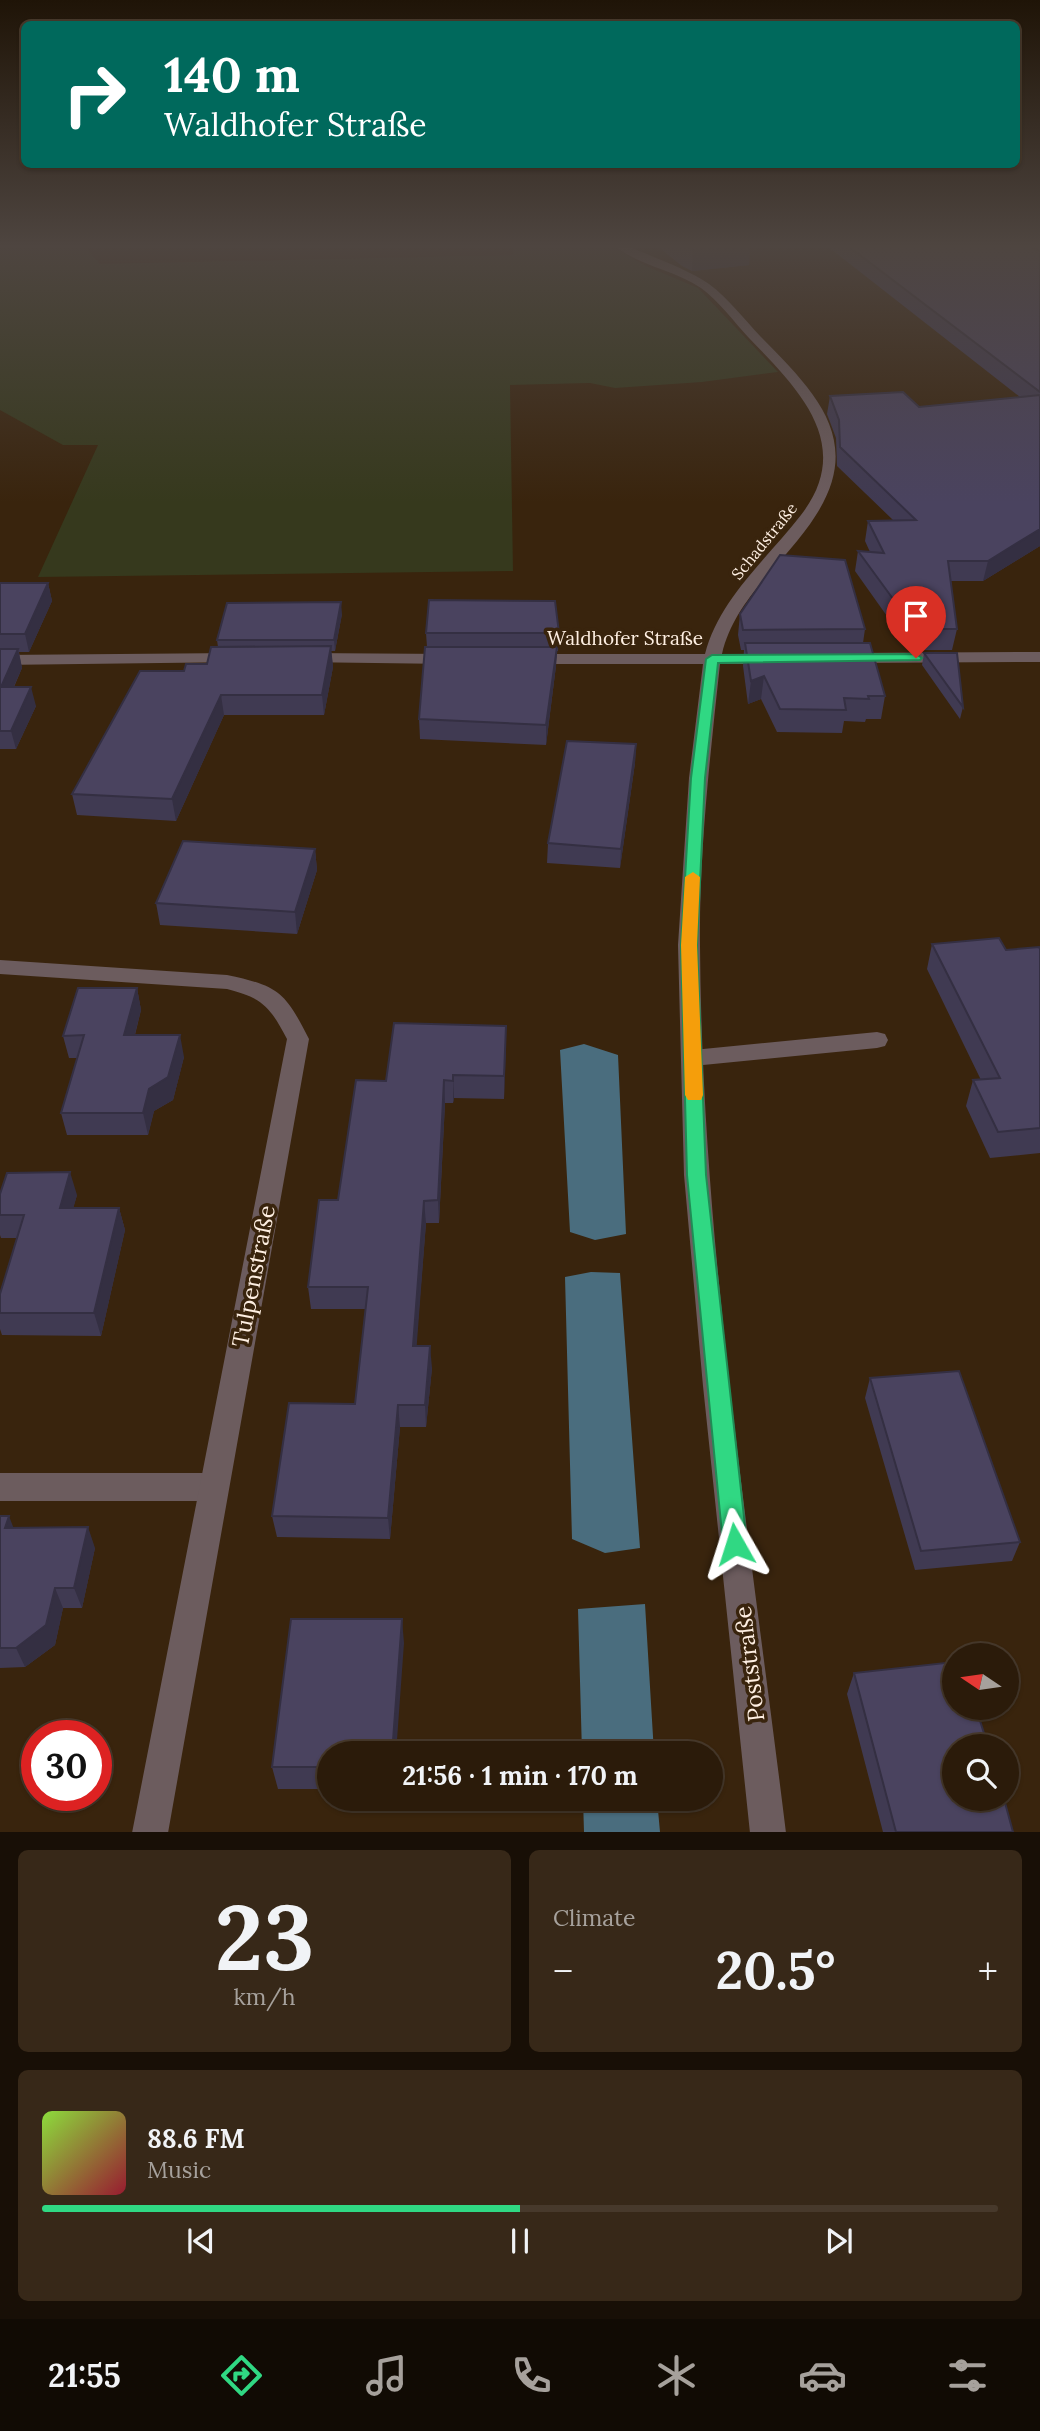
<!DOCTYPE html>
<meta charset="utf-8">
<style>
:root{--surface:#2b1b0a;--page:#372818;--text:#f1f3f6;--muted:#a6a19c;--line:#47392b;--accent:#30d883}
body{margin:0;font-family:Lora,serif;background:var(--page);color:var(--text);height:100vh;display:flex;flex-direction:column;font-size:26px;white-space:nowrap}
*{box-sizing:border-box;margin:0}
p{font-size:23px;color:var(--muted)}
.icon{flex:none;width:38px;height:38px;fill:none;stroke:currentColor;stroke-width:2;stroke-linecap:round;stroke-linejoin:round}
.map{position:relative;height:1832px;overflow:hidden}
.details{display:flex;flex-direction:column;gap:18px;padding:18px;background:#180f06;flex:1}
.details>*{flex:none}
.guide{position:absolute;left:21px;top:21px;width:999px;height:147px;border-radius:10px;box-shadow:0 2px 5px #0004,0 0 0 2px var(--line);background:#00695c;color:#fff;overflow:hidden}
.needle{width:46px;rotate:283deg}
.fabs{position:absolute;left:942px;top:1643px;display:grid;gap:14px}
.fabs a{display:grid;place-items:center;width:77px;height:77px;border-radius:50%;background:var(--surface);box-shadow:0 2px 5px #0004,0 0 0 2px var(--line);font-size:35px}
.speed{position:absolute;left:21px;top:1720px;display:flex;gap:14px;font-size:35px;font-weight:700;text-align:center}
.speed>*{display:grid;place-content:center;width:91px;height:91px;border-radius:50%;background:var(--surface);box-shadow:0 2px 5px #0004,0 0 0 2px var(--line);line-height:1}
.speed .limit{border:10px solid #d22;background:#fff;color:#111}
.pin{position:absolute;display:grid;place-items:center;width:60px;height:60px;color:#fff;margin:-72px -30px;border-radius:50% 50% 50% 0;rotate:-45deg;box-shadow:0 0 7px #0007}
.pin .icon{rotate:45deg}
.me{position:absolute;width:77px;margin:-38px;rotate:354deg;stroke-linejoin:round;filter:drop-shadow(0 0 5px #0008)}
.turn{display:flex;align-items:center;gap:24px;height:147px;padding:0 28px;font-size:32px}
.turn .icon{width:91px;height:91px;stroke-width:2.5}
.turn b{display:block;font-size:49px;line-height:60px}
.big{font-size:52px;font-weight:700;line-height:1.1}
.details .card{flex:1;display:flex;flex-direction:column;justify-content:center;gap:10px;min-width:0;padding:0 24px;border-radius:10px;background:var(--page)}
.details .dial{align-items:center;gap:0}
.dial b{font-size:91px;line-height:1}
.song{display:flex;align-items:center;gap:21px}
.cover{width:84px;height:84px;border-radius:10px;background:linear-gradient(135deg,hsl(90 70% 55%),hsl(350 70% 35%))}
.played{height:7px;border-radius:4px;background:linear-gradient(90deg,var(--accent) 50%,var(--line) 50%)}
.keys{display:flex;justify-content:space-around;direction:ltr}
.heat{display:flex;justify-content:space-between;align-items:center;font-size:38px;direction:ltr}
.details .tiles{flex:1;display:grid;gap:18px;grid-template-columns:1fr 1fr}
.card:last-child{grid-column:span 2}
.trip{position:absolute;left:317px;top:1741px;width:406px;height:70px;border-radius:35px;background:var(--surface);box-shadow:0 2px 5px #0004,0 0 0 2px var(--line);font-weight:700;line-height:70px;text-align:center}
.menu{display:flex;height:112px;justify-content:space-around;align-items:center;background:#110b04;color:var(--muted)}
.menu .icon{width:49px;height:49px}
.menu .on{color:var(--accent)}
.menu b{font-size:32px;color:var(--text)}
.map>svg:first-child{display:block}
.green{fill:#36391d}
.water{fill:#4a6d7e}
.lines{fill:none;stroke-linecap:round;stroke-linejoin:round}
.lane{fill:#6c5c5e;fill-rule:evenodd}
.street{fill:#6c5c5e;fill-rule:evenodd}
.wall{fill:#403a52}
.shaded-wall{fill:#342f42}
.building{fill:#4a435f;stroke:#342f42;stroke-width:2}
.route{fill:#30d883;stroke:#1f8c55;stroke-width:2}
.slow{fill:#f59e0b}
.labels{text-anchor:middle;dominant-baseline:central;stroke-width:7;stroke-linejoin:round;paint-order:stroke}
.far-street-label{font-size:16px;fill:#feefe2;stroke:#39240d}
.street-label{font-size:19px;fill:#feefe2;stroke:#39240d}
.near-street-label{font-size:23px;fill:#feefe2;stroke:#39240d}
</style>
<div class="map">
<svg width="1040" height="1833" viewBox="0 0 1040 1833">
<rect width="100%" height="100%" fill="#39240d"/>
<path class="green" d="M0,246H84L100,264L513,255V246H611L646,266L698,288L778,372L702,382L615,388L590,383L510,385L513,571L38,577L98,445H63L0,410Z"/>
<path class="water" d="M584,1044L618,1055L626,1234L595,1240L570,1232L560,1050Z
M591,1272L620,1273L640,1548L605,1553L572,1539L565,1277Z
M645,1604L654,1753H582L578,1609Z
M583,1799H657L660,1832H584Z"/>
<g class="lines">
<path class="lane" d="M877,1032L885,1034L888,1040L885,1046L877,1048L693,1066L685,1064L681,1058L685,1052L693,1050Z
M0,1473H214L225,1477L229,1487L225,1497L214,1501H0Z"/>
<path class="street" d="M615,246H627C651,256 689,270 709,284C728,298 745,320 761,337C813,390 865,439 816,515C786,563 735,597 722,654H772L780,659L772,664H720C710,757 699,852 700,946C702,1243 750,1539 786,1833H750L703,1386L684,1175L678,945L689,778L703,664H528L520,659L528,654H705C719,599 767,559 801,515C856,444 797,388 749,338C734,322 718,300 701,288C675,270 639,266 615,246Z
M1040,652V662L846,663L838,658L846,653Z
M236,653L244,658L242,662L0,665V655Z
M304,653L450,654L458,659L450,664L298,662L296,658Z
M0,960L227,975C279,986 285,992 309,1039L168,1833H132L287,1039C270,1007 263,998 227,989L0,974Z"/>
</g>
<path class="wall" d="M657,246H750L749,265L692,271L682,266Z
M827,246H1040V546L983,581H951L957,629L952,650H911L855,571L858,551L870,552L865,541L868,521L893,520L837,466L836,438L827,414L830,396L919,407L1020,397Z
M0,583H48L52,601L29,652H19L22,668L14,687L36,706L16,749H0Z
M342,614L335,651H331L333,667L324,715H224L176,821L77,815L72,794L184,671L207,664L218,647L217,640Z
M740,614L865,629L863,643L885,696L881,719H866L865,722L844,721L842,733L777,732L761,699L748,704L743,666L744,650H741L738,635Z
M426,633H559L558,651H557L556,666L546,745L420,739L419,719L427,647Z
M924,653L963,707L960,719L922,665Z
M636,744L635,763L620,868L547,863L548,843Z
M315,849L317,870L297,934L160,925L156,903Z
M932,944L1006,950L1040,949V1153L990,1158L966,1106L973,1080H981L927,969Z
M137,988L141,1010L135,1035L184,1057L173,1100L154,1111L148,1135H67L61,1113L77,1058H69L63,1036Z
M506,1026L504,1099L454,1098L453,1103H445L439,1223H426L416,1346L432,1368L426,1427H400L390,1539L277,1537L272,1516L355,1404L366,1309H311L308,1287L338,1200L386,1081Z
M0,1194L77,1195L73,1208H119L125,1230L101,1336L2,1335L0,1329V1294L17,1238H1L0,1235Z
M870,1378L1020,1542L1012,1561L915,1570L865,1398Z
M0,1516L13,1527L95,1548L82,1608H63L55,1645L25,1667L0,1668Z
M404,1643L329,1754V1789H278L272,1767Z
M854,1673L1013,1832H883L847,1694Z"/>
<path class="shaded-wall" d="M736,246H750L749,265L692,271L693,250Z
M1040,529V546L983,581L988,561Z
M48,583L52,601L29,652L25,634Z
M341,602L342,614L335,651L334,640Z
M331,646L333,667L324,715L322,695Z
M557,647L556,666L546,745V725Z
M18,649L22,668L5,706L1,687Z
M764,676L761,699L748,704L751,681Z
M31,687L36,706L16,749L11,731Z
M221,695L224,715L176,821L172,799Z
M636,744L635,763L620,868L621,849Z
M315,849L317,870L297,934L295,912Z
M137,988L141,1010L129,1057L124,1035Z
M506,1026V1048L504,1099V1076Z
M180,1035L184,1057L173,1100L154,1111L148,1135L143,1113L149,1089Z
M453,1075L454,1098L453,1103Z
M444,1080L445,1103L439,1223L438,1200Z
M70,1172L77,1195L67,1231L60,1208Z
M424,1201L426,1223L415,1368L413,1346Z
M119,1208L125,1230L101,1336L94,1313Z
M430,1346L432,1368L426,1427L425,1405Z
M398,1405L400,1427L390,1539L388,1518Z
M9,1516L17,1537L5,1528Z
M88,1527L95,1548L82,1608L74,1588Z
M55,1588L63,1608L55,1645L25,1667L16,1648Z
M402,1619L404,1643L396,1754H392Z"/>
<path class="building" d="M684,246H736L693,250Z
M848,246H1029L1040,251V392Z
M903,392L919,407L1040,395V529L988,561H948L957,629H915L858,551L884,553L868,521L916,520L840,447L839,420L830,396Z
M780,555L845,560L865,629L743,630L740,614Z
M0,583H48L25,634H0Z
M429,600L555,601L559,633H426Z
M341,602L334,640H217L227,603Z
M745,643H870L885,696H868L869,699L844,698L846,710L780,709L764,676L751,681Z
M331,646L322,695H221L172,799L72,794L140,671H184L186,664H207L211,647Z
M425,647H557L546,725L419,719Z
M0,649H18L1,687H31L11,731H0Z
M924,653H957L963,707Z
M567,741L636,744L621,849L548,843Z
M183,841L315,849L295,912L156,903Z
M999,938L1006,950L1039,947L1040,949V1128L998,1132L973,1080L1000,1078L932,944Z
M78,988H137L124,1035H180L168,1077L149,1089L143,1113H61L84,1035L63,1036Z
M394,1023L506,1026L504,1076L453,1075V1081L444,1080L438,1200L424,1201L413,1346H430L425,1405H398L388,1518L272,1516L289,1403L355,1404L368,1287H308L319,1200H338L356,1080L386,1081Z
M70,1172L60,1208H119L94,1313H0V1294L24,1215H0V1194L7,1173Z
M959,1371L1020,1542L921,1551L870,1378Z
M0,1516H9L5,1528L88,1527L74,1588H55L46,1625L16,1648H0Z
M291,1619H402L392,1754H329V1767H272Z
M954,1662V1708H976L988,1746H954V1799H1004L1013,1832H896L854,1673Z"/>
<linearGradient id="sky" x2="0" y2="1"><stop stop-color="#1f1407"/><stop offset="0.49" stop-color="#4e4540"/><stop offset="1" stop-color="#4e4540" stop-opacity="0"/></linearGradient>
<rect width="1040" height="502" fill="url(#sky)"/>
<path class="route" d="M916,654L922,658L920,660L718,663L705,778L697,945L706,1175L747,1544L744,1552L735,1555L727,1552L723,1544L687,1175L681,945L691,778L706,659L712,655Z"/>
<path class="slow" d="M693,872L700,877L697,945L703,1095L701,1100H688L685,1095L681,945L685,877Z"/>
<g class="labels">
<g class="far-street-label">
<text transform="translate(764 541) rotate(-51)">Schadstraße</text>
</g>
<g class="street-label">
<text x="625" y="638">Waldhofer Straße</text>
</g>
<g class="near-street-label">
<text transform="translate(253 1276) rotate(-79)">Tulpenstraße</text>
<text transform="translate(749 1664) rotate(-97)">Poststraße</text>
</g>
</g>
</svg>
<div class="fabs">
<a><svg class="needle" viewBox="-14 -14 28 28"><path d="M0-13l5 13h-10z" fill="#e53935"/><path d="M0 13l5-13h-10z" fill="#a6a19c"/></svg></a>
<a><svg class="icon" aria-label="search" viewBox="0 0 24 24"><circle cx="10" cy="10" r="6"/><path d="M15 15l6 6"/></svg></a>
</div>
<div class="speed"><div class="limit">30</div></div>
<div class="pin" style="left:916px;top:658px;background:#d93025"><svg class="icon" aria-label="arrive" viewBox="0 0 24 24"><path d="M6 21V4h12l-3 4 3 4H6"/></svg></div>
<svg class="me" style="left:735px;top:1544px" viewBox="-20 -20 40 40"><path d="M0-17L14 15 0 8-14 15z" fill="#30d883" stroke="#fff" stroke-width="4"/></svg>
<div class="trip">21:56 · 1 min · 170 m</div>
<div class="guide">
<div class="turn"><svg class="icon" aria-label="right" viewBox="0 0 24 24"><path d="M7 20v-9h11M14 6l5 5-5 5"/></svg><div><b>140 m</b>Waldhofer Straße</div></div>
</div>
</div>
<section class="details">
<div class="tiles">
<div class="card dial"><b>23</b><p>km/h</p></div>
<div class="card"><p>Climate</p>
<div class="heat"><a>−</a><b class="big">20.5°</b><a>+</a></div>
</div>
<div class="card">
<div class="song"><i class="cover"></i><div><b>88.6 FM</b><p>Music</p></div></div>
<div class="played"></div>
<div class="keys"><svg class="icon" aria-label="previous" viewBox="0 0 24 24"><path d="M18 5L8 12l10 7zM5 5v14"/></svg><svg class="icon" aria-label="pause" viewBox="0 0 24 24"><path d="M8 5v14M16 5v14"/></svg><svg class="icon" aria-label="next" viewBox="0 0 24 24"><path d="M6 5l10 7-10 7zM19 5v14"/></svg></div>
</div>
</div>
</section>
<nav class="menu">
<b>21:55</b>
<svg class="icon on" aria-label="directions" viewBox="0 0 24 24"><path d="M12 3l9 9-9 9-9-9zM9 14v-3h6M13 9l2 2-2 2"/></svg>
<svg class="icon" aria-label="music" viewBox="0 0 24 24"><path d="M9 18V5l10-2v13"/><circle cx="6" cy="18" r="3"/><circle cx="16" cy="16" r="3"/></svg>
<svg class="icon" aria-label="phone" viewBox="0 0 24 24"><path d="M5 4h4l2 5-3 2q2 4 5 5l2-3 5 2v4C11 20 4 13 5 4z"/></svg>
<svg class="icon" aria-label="climate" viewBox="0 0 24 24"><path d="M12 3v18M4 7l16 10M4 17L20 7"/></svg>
<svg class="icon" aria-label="car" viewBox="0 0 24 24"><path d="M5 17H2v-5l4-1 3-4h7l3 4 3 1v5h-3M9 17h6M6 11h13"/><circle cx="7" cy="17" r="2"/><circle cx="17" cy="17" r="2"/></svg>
<svg class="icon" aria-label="filters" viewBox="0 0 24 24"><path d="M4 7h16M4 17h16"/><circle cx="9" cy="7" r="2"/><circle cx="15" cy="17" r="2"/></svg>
</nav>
